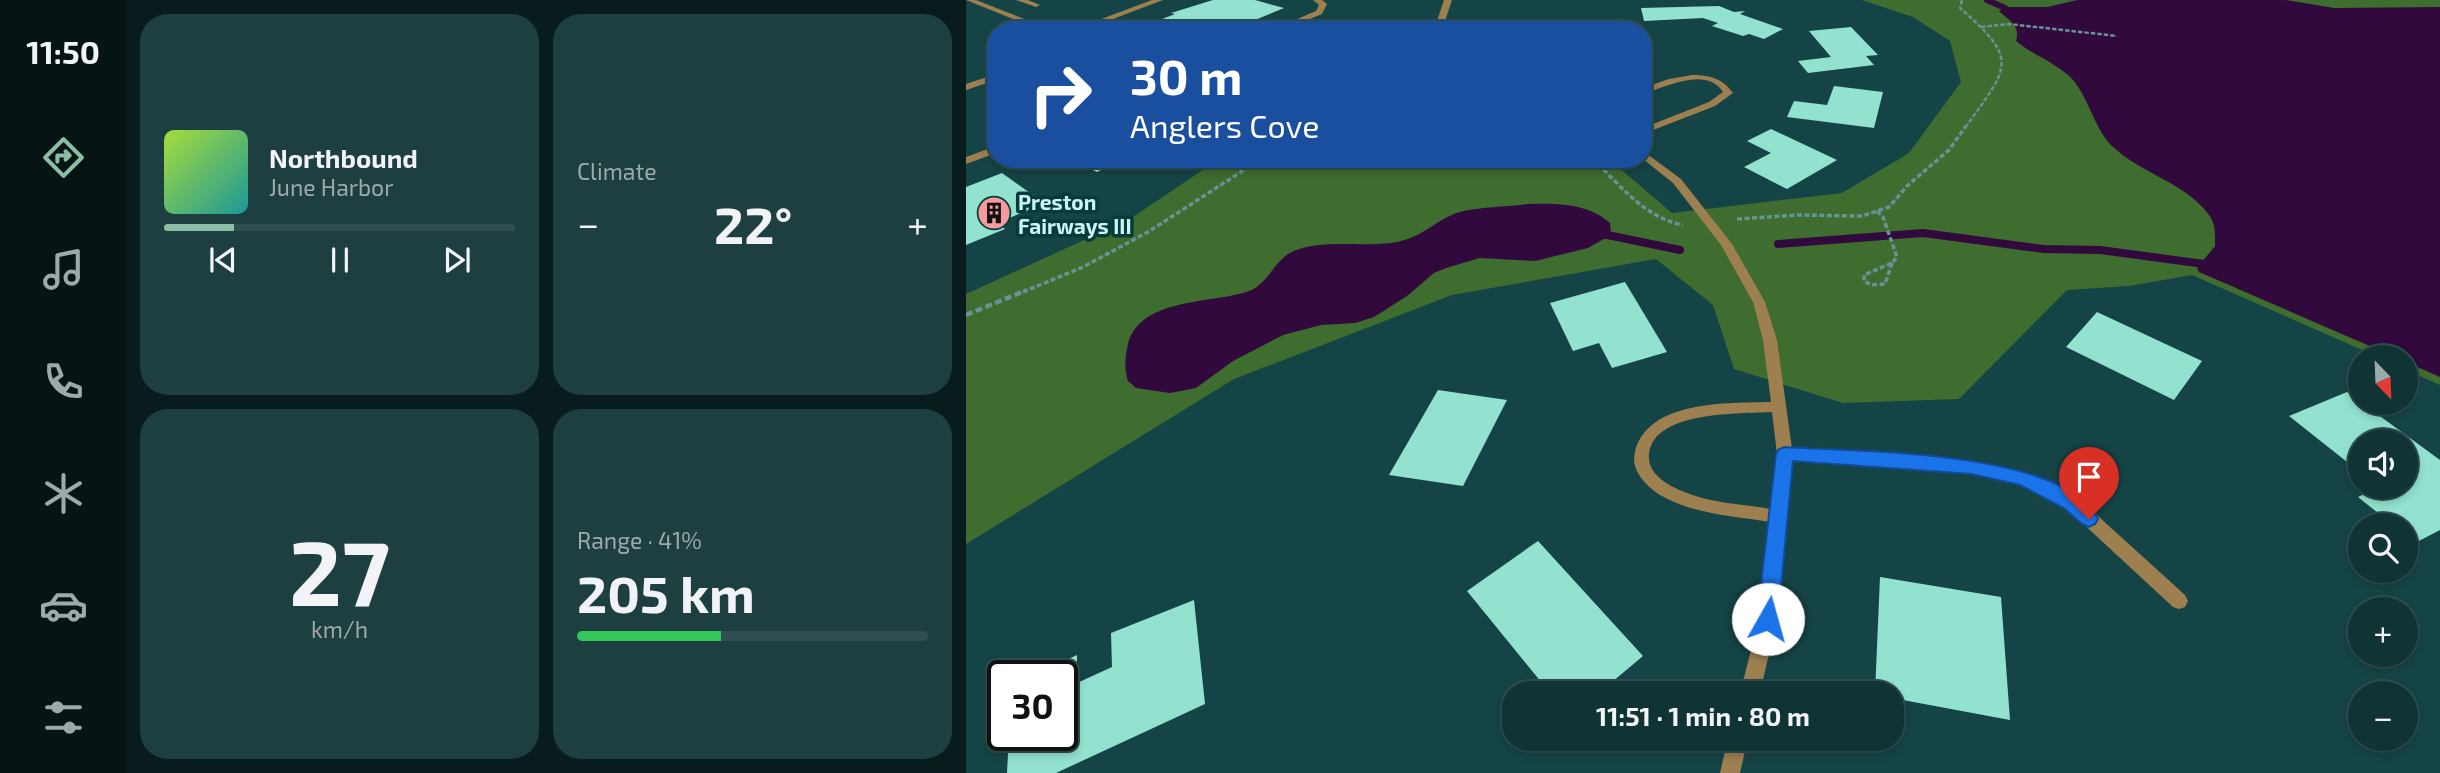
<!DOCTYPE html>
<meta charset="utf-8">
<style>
:root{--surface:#103334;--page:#1e3f40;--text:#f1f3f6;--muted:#9caaac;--line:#304e4f;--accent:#8abfa5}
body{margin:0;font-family:"Exo 2",sans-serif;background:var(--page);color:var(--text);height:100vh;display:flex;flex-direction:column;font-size:26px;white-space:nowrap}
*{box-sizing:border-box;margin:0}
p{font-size:23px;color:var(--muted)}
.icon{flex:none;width:38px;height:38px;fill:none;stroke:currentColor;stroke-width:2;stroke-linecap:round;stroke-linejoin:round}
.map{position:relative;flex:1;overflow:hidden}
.panel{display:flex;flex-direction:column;gap:14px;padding:14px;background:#091c1d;width:840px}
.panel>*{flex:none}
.top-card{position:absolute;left:21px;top:21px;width:665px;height:147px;border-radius:28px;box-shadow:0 4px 10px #0003,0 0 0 2px var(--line);background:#1a4fa0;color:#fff;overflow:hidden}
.needle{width:46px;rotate:157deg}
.fabs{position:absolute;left:1382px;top:345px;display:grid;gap:14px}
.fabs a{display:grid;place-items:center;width:70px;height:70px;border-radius:50%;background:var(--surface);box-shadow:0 4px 10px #0003,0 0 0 2px var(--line);font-size:35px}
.speed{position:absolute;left:21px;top:660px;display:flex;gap:14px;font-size:35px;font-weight:700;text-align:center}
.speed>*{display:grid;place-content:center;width:91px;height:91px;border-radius:50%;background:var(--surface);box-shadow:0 4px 10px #0003,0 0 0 2px var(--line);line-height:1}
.speed .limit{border:4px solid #111;border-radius:10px;background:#fff;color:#111}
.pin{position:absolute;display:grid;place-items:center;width:60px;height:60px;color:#fff;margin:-72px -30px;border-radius:50% 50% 50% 0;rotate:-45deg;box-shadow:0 0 7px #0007}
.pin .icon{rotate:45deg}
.me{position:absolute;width:77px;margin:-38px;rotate:7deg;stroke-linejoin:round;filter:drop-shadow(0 0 5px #0008)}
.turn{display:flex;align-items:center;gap:24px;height:147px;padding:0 28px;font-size:32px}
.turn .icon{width:91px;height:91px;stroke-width:2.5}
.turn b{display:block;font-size:49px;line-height:60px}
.big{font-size:52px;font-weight:700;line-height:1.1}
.panel .widget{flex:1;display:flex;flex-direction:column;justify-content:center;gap:10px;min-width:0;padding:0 24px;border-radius:28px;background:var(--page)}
.panel .dial{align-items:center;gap:0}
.dial b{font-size:91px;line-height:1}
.song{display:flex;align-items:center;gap:21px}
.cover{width:84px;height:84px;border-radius:10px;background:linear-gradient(135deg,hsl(80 70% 55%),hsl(180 70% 35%))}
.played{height:7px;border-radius:4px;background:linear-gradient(90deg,var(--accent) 20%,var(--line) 20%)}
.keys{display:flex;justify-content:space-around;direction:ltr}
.heat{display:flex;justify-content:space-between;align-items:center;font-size:38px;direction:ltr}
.charge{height:10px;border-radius:5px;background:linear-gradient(90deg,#34c759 41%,var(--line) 0)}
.panel .tiles{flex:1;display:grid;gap:14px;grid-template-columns:repeat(2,1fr)}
.trip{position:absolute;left:536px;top:681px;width:402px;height:70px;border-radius:28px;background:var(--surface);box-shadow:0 4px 10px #0003,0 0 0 2px var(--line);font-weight:700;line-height:70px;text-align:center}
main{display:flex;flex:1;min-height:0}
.menu{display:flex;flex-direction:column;width:126px;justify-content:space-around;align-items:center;background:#061415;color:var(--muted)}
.menu .icon{width:49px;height:49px}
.menu .current{color:var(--accent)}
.menu b{font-size:32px;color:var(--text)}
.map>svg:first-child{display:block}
.green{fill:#3f6c2f}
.water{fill:#32093d}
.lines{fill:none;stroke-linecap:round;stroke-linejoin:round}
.stream-far1{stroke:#32093d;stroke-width:6}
.stream{stroke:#32093d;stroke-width:8}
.building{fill:#92e2cf}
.path-far2{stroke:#679395;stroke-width:2.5;stroke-dasharray:4.5 2;stroke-linecap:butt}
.path-far1{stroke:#679395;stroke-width:3.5;stroke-dasharray:5 2.5;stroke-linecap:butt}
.path{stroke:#679395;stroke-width:4.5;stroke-dasharray:7 3.5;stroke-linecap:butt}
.lane{fill:#9d7f50;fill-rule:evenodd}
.street{fill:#9d7f50;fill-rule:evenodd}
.route{fill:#1a73e8;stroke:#114b97;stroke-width:2}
.labels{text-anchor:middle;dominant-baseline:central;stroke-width:7;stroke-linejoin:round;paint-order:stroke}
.far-poi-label{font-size:21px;font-weight:bold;fill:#cbf4f5;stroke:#073a3b;text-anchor:start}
</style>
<main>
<nav class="menu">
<b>11:50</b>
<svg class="icon current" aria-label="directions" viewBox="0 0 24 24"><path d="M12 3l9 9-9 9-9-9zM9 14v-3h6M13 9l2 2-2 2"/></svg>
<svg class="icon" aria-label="music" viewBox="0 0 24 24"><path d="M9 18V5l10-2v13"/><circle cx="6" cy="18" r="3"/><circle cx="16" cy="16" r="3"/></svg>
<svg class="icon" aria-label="phone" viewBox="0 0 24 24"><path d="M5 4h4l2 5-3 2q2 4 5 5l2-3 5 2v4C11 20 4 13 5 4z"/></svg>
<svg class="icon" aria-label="climate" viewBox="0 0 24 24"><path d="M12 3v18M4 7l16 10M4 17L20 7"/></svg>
<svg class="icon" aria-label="car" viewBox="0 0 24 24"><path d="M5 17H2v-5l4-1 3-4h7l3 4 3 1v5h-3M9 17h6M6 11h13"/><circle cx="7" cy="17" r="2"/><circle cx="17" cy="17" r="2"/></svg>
<svg class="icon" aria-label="filters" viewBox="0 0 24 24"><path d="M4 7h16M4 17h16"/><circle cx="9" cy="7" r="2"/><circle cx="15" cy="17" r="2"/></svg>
</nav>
<section class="panel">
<div class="tiles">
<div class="widget">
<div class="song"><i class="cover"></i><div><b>Northbound</b><p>June Harbor</p></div></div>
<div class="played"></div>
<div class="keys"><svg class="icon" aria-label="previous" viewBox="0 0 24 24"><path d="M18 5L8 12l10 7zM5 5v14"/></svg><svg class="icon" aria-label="pause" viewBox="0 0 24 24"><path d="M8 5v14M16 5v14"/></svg><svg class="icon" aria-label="next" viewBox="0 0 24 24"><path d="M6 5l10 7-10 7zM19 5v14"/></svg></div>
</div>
<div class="widget"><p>Climate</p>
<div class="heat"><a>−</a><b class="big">22°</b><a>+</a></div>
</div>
<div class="widget dial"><b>27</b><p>km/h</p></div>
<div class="widget"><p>Range · 41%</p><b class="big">205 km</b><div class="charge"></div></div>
</div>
</section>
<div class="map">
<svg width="1474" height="773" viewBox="0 0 1474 773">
<rect width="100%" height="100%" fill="#154446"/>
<path class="green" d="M896,0H1474V385L1440,370V357H1412L1226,275L1163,286L1101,290L993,399L877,403L768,369L747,305L690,259L486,295L268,379L0,544V294L164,219L253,159H643L706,213L876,193L943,153L995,82L984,41L947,17Z"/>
<path class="water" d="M1112,0H1320L1368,8L1474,7V377L1440,362V357H1429L1233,272L1231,268L1249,246C1249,235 1250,224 1243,215C1220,183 1174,173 1146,146C1130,131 1123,100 1108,81C1092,63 1068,56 1050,41C1055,25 1042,20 1033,11L1043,7H1081Z
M562,204C590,203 622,203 644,223L645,235L622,248L569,261L514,258L480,268L468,273L441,296L408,317L389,323L355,325L317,335L267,361L230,388L204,393L170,388L162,381C158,369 159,357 162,344C174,297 247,304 283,291C304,283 308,258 330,250C363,239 397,248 431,242C458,236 466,223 488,214C505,207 542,207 562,204Z"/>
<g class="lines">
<path class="stream-far1" d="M1021,0L1039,8"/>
<path class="stream" d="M632,233L714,250
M812,244L957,233L1078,249L1134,250L1246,265"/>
</g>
<path class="building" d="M247,0H289L318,8L265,30H185L176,27L209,14L205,13Z
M753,6L768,12L779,11L774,14L817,29L798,39L783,34L777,36L746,26L752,23L737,18L678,21L675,8Z
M391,19L393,28L341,30L340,26Z
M885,27L912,55L900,56L908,65L842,73L832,61L865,57L843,31Z
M868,86L917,92L908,128L821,117L828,101L861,105Z
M805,129L871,160L821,189L778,167L805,153L781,141Z
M104,159H157L131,172Z
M36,173L78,203L32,223L39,229L0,245V187Z
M659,282L701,352L646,368L633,343L607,351L584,303Z
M1131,312L1236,361L1208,400L1100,347Z
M472,390L541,400L497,486L423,475Z
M1381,392L1474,460V530L1449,543L1440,536V525H1427L1392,497L1414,486H1440V441H1395V473L1323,416Z
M572,541L677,656L633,693H584L501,591Z
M914,577L1035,597L1044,720L926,698V693H909Z
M228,600L239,704L90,773H41L43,735H96V676H66L111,655V683L146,667L145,633Z"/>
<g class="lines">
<path class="path-far2" d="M996,0L994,8C1055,61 1042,67 999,128
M1015,27L1043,24L1151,36"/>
<path class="path-far1" d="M627,159C654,185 679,218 717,225
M911,211L917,217L931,257L926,263
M771,219L831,215L896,216L923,207L941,186L983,150L1000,126
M926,263L919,284L905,285L898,281V275Z
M57,292L117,267L182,232L295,159"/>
<path class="path" d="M0,315L61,290"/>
<path class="lane" d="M0,0H10L86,30H74Z
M50,0H62L74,5L70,7Z
M186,0H197L118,30H106Z
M347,0H356L361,4L356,14L317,30H305L350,11L353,5Z
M30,74V80L0,90V84Z
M30,146V153L0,164V157Z"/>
<path class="street" d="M478,0H486L478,24L480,30H472L470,24Z
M726,75C744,75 756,78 767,93L749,106L677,134V128L743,102L757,92C740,66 700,87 677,94V88L703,79Z
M677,151L715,179L766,244L799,302L811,340L826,449L1005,461L1063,474L1111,497L1219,595L1222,601L1219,607L1213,609L1207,607L1099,507L1055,484L1005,473L826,460L811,619L794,693H774L793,619L804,522C768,516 726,514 694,495C680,486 664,470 669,452C681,400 762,403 805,402L797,340L787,302L755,245L707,183L677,159ZM806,412L811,454L805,509C776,504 743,503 716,491C703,486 684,475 683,459C681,410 774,414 806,412Z
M762,738H782L774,773H754Z"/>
</g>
<path class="route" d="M819,447C888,452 1098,449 1132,519L1129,524L1123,527L1116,524L1098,508L1054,485L1005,474L827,461L812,619L809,625L802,628L794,625L791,619L810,454L813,449Z"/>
<defs>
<symbol id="building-disc" viewBox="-11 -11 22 22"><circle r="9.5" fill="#f59b9d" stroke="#073a3b"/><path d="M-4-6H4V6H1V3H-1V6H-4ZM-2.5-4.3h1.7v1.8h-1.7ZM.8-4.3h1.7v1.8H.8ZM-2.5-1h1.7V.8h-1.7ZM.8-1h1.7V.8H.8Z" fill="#111"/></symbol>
</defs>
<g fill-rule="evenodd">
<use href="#building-disc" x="9" y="194" width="38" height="38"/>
</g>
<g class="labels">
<g class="far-poi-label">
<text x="52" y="201">Preston<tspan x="52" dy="24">Fairways III</tspan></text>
</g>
</g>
</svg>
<div class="fabs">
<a><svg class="needle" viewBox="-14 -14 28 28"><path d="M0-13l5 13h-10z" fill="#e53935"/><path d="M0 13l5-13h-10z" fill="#9caaac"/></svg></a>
<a><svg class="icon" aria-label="sound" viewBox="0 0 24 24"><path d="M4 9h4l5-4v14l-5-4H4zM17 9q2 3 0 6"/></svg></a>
<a><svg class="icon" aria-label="search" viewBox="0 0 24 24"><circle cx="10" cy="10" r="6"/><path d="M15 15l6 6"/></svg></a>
<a>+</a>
<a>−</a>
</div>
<div class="speed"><div class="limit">30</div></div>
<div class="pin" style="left:1123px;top:519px;background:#d93025"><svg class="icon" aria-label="arrive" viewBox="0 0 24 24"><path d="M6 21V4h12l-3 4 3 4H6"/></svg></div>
<svg class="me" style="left:802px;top:619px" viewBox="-20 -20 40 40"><circle r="19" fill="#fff"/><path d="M0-13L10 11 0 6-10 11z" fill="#1a73e8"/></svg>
<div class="trip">11:51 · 1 min · 80 m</div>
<div class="top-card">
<div class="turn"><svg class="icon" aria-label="right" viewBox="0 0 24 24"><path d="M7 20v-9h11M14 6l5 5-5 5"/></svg><div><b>30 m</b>Anglers Cove</div></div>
</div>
</div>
</main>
